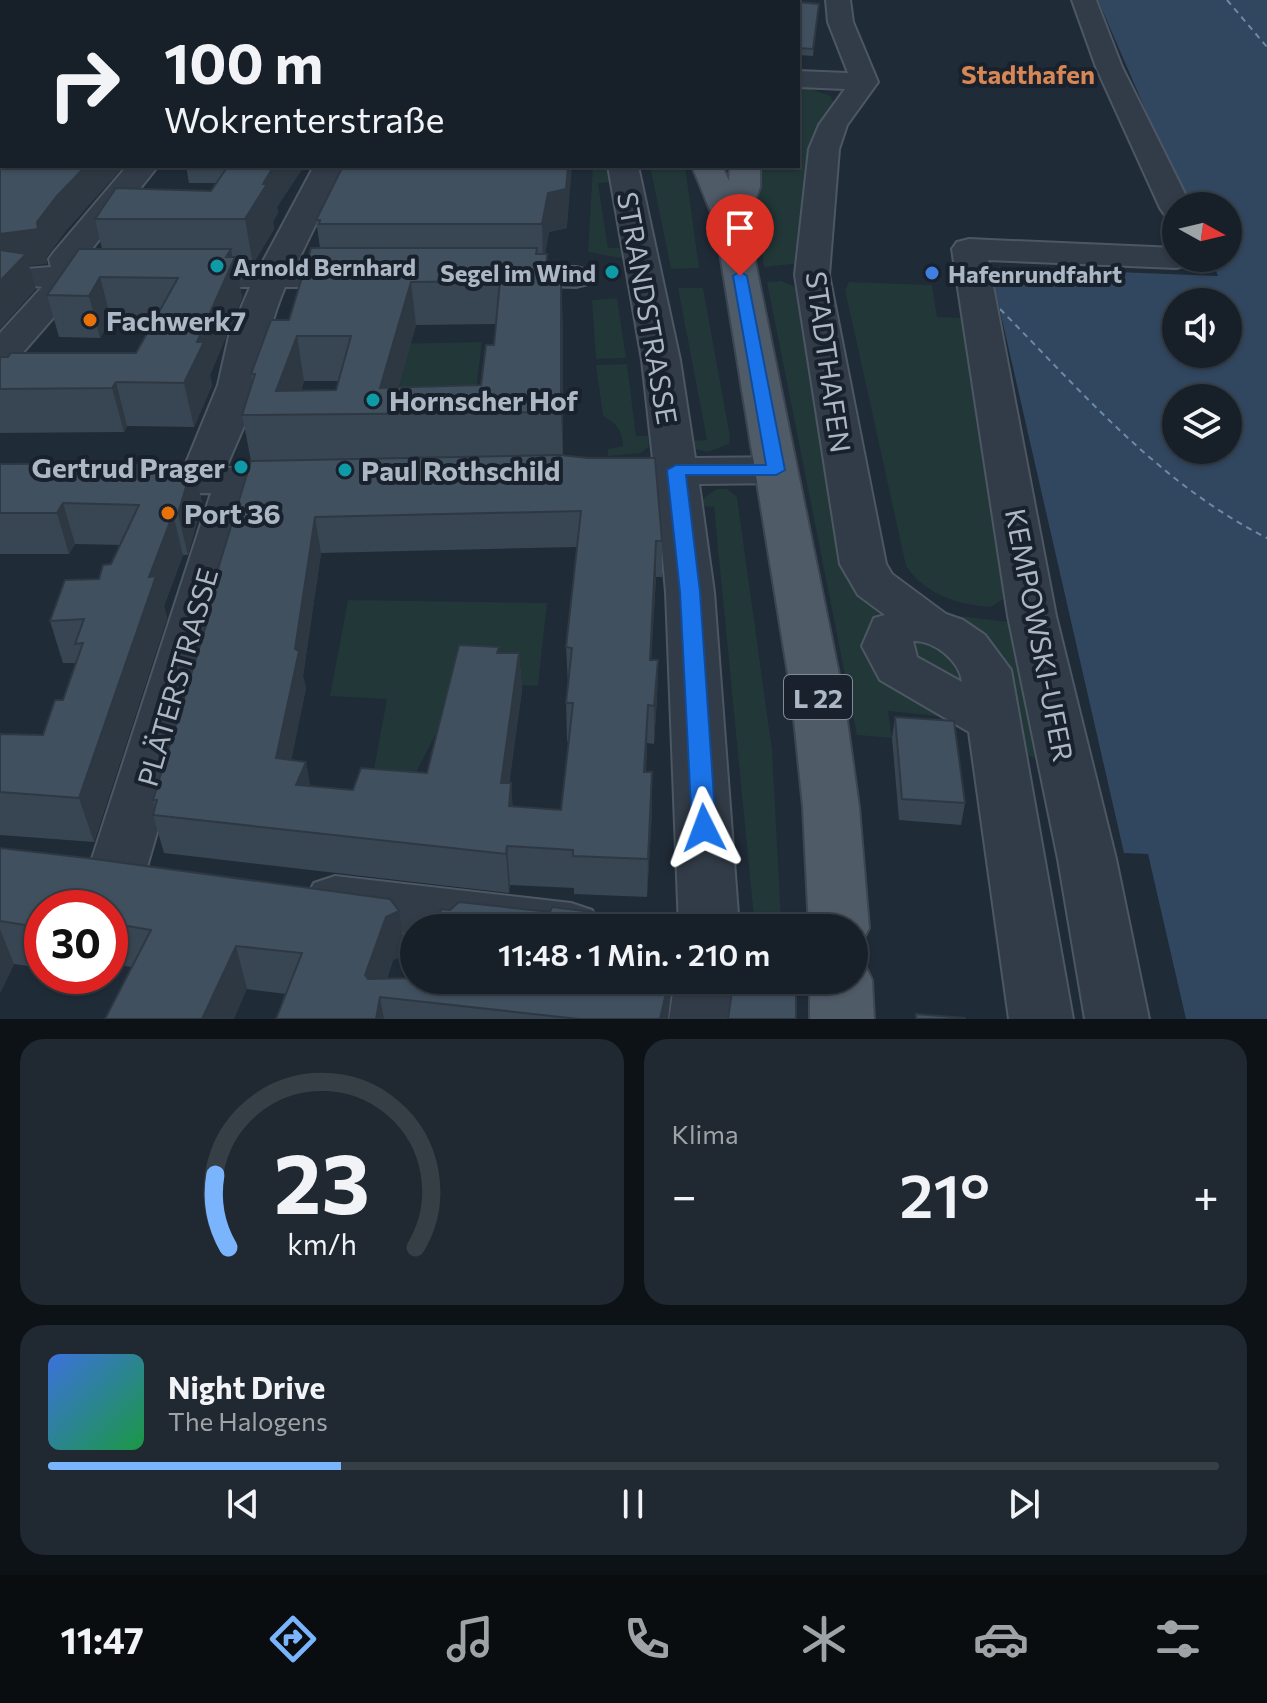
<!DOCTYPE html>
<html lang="de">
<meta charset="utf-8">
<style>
:root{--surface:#172029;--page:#202831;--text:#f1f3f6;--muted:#9ea3a8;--line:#363e46;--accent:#7ab4fc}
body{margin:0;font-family:Commissioner,sans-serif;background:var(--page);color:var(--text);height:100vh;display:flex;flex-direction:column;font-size:30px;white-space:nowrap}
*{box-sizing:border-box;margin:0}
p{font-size:26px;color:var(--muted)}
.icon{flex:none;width:44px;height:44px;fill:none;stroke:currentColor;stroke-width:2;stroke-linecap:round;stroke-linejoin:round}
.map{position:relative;height:1019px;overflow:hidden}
.panel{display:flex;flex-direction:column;gap:20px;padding:20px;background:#0d1217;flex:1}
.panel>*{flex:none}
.top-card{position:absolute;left:0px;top:0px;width:800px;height:168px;box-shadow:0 2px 6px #0004,0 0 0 2px var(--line);background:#172029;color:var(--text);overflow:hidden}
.needle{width:52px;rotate:98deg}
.tools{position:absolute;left:1162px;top:192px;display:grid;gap:16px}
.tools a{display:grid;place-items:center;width:80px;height:80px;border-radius:50%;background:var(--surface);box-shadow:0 2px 6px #0004,0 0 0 2px var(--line);font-size:40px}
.speed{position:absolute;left:24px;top:890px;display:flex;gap:16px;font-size:40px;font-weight:700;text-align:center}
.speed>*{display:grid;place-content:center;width:104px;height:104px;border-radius:50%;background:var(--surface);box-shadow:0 2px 6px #0004,0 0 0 2px var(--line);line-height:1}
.speed .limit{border:12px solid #d22;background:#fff;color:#111}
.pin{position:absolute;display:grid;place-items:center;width:68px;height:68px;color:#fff;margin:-82px -34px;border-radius:50% 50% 50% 0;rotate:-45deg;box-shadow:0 0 8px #0007}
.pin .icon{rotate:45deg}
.me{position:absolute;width:88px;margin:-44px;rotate:357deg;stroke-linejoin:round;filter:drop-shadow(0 0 6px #0008)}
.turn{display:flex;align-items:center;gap:28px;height:168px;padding:0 32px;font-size:36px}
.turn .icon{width:104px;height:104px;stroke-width:2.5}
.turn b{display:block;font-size:56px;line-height:68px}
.big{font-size:60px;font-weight:600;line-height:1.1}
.panel .tile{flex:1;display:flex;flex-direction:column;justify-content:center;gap:12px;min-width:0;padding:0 28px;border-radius:24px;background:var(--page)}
.panel .dial{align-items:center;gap:0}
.dial svg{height:208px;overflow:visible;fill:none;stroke:var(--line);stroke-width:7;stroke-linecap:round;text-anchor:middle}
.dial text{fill:var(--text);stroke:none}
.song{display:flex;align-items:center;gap:24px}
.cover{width:96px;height:96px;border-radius:12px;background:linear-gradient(135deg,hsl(220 70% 55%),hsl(140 70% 35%))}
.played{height:8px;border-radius:4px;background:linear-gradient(90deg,var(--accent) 25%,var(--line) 25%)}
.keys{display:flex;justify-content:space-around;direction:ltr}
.heat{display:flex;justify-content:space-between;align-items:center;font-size:44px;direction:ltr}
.panel .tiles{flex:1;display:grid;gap:20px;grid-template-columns:1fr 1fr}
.tile:last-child{grid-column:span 2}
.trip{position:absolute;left:400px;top:914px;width:468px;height:80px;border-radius:40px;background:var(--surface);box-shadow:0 2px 6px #0004,0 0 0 2px var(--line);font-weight:600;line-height:80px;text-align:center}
.menu{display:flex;height:128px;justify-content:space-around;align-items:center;background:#090d10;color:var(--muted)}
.menu .icon{width:56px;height:56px}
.menu .selected{color:var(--accent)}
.menu b{font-size:36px;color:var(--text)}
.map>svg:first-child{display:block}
.green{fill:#213738}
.water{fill:#31475f;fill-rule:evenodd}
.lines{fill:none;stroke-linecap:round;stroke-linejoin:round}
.ferry{stroke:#6b8aaa;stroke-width:2;stroke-dasharray:6 5;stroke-linecap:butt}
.minor-casing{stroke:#4d5763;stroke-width:4}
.major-casing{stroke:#3c4551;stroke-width:4}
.minor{fill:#323c48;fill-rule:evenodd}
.major{fill:#505b68;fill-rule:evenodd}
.wall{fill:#384552;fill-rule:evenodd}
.shaded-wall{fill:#2e3842}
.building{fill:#41505f;stroke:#2e3842;stroke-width:2;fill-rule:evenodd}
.route{fill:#1a73e8;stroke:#114b97;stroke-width:2}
.culture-dot{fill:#0f9aa8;stroke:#18212c;stroke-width:3}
.shop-dot{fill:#3f7fe0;stroke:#18212c;stroke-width:3}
.food-dot{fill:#e8710a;stroke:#18212c;stroke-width:3}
.labels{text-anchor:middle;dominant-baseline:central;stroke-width:8;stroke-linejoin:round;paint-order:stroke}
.far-poi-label{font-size:24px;font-weight:bold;fill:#acb7c5;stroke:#18212c;text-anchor:start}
.far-quarter-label{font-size:26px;font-weight:bold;fill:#d78655;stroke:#18212c}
.shield{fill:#18212c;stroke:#808a97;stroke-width:2}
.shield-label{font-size:26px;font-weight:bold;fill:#acb7c5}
.street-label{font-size:28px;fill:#acb7c5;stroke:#18212c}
.poi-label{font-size:28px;font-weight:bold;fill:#acb7c5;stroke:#18212c;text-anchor:start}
</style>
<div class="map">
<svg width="1267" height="1019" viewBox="0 0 1267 1019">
<rect width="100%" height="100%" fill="#1f2b37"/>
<path class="green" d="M798,85L831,96L834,105L817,129L801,263L764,267L757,203L761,166H798Z
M593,166H607L611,182L598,183L608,248H625L627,259L588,252Z
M650,166H685L699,268L671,269Z
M781,281L799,289L876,606L1009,622L1036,759L947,717L888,711L892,738L857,735L767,282Z
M849,282L932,285L937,317L963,318L1006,597L991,607C958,605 926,595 906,566L845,290Z
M678,288H703L730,437L729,444L707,452L696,449L691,441L707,440Z
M617,298L626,358L596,359L592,300Z
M482,342L473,415L412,433L383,344Z
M627,364L636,436H648L649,446L641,453L608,456V449L623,446C622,430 617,424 603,416L596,365Z
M717,489H727L737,497L772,750L781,919L754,918L714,507L702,506V499Z
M348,600L547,603L538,686L462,682L398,808L367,806L387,699L330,696Z"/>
<path class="water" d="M1098,0H1267V1019H1186L1148,854L1124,853L990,267L1218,276L1211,258H1228V206H1187ZM1176,302H1228V354H1176ZM1176,398H1228V450H1176Z"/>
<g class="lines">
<path class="ferry" d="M1227,0L1267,47
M1000,309C1083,393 1160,484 1267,538"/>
<defs>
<path id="minor" d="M89,0H114L88,2Z
M522,0H546L521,2Z
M576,0H600L575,2Z
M826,0H850L853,22L878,82L847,125L839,149L829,275L886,564L892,574L946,614L963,620L985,635L1011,670L1073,1019H1009L969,732L880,680L862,646L874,618L885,615L858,595L840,564L795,275L809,149L819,125L845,89L798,87V71L848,73L828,22ZM913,641C934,640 960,661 962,682L917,657Z
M1072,0H1096L1122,67L1191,206H1176V218L1165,215L1160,208L1096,67Z
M0,74H2L0,91Z
M2,118V136L0,137V119Z
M127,166H158L83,260L85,267H260L314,166H344L295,267L375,270L380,277L375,284L363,287H285C271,320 265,350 258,384C252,412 237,441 226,468L305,467L320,471L326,480L320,489L305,493H255L145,874L137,891L116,897L95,891L87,874L211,493L138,494L123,490L117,481L123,472L184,468L218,385L229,336L250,287H80L13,364L0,367V333L42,287L13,284L8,277L13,270L51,267L49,259L54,252Z
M608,166H638L680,360L695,458L776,457L791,461L797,470L791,479L776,483L699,484L714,592L739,928H679L666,592L656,484L598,485L583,481L577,472L583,463L598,459H653L642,360Z
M969,239L1176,248V258H1193L1188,265L1176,268L988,260L1056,616L1116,859L1149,1019H1085L1058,859L1008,616L952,249L957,242Z
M492,267H576L588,270L593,277L588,284L576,287L480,284L475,277L480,270Z
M335,876L571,903L592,910L601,928H414V934L335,924L314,917L305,900L314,883Z
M675,980H737L733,1019H669Z"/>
<path id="major" d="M720,0H744L719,2Z
M760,0H784V2H760Z
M692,166H722L729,181L730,166H760V187L747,222L844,699L859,807L869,928L860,946L854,948V928H809L803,807L792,699L715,222Z
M854,958L863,961L872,980L874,1019H810V980H854Z"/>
</defs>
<use href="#minor" class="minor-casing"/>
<use href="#major" class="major-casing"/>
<use href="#minor" class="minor"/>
<use href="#major" class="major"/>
</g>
<path class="wall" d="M798,2L819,4L813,56L798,55Z
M186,166H304L277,207L278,213L273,222L274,229L253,264H236L242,298L210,375L212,385L194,427L127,426L124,432L0,433V357L136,353L155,319H111L100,338L59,337L47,295L102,249L95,219L211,191L216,183H189Z
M343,166L567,228L549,232L545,254L548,275L552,282L563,324V455L662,541V577H656L651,660H658L657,697L654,744L647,743L646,772H652V811L647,897L574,894V888L510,885L509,893L164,853L153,815L155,808L153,800L209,616L207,605L251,461L242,415L252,382L251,374L289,320L320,248L316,220ZM496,324L494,345L481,385L398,387L416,325ZM304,381H339L336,390L301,391ZM577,547L566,647L568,685L566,703L567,741H569L561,810L512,807L511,783H509L522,690L519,653H499L427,773L353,790L310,786L291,760L306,688L303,676L321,553Z
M193,463L202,503L188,555H183L164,606L167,618L94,842L0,835V734L43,735L63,700L76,663H63L50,621L99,579L111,564L120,545L75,544L69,554H0V464Z
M895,717L965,803L961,825L899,820L892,738Z
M0,848L406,955L393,960L387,979L414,980H672L668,1019H276L286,994L247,989L110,963V908H42V968L14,964L0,993Z"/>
<path class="shaded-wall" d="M32,0H67L64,2H29Z
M185,0H217L215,2H183Z
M400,0H432L430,2H399Z
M497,0H509V2H496Z
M2,21V48L0,50V22Z
M86,166H124L66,231L47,257V264L29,266L36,289L0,329V234L37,222L57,196Z
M269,166H304L277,207L278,213L273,222L274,229L253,264L245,219L263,184L267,169Z
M568,166H572L567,228L549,232L543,264L542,224L548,193Z
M231,249L233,261L235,257L242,298L210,375L212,385L194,427L184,383L226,257Z
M100,277L111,319L100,338L89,296Z
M561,281L563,324V458L561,412Z
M411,282L416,325L391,414L380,388Z
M297,336L304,381L292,414L276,391Z
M116,382L127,426L124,432L112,388Z
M193,463L202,503L188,555L178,514Z
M63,503L75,544L69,554L57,513Z
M173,514L183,555L164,606L167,618L94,842L79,798L149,577Z
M315,517L321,553L303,676L306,688L284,796L276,758L295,649Z
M656,541V577L649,697L650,660Z
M519,653L522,690L504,822L501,783Z
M658,660L657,697L654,744V706Z
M648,705L647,743L644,810V772Z
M306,762L313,800L296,785Z
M652,772V811L647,897L648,859Z
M511,783L514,821L509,806Z
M507,846L510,885L509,893L506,854Z
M399,911L406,955L393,960L380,998L384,1019H376L365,975L386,917Z
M36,919L42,934V953L31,926Z
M0,929L14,964L0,993Z
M236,946L247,989L234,1019H202Z
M669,980H672L668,1019H660Z"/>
<path class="building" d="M0,0H32L29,2H2V21L0,22Z
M144,0H185L183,2H142Z
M295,0H400L399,2H294Z
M430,0H497L496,2H429Z
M798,2L819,4L813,49L798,48Z
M2,147V166H86L57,196L37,222L38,229L0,234V149Z
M228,166H269L267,169H272L263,184H267L245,219H95L116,188L211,191Z
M343,166H568L566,189L548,193L542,224H319L320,220H316Z
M311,248H537L536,254H547L546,275H551V282L561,281V412L242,415L255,374H251L271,320H289ZM500,281L494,345H486L481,385L380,388L411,282ZM297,336H351L336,390L276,391Z
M79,249H231L226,257H235L197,342H204L184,383L116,382L112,388L0,389V357H8L11,353H136L178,278L100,277L89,296L47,295Z
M0,250L26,254L0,281Z
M561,455L588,458H655L662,541H656L650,660H658L654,706L648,705L644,772H652L648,859L573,856V850L507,846L506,854L153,815L157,800H153L211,609L207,605L251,461ZM581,511L566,647L572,648L566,703H573L561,810L509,806L511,783H501L519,653H497L499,647L459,645L427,773L361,768L353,790L296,785L306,762L276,758L299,651L295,649L315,517Z
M193,463L178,514H173L149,577L156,576L79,798L0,792V734L43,735L55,700H63L83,643L75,644L84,619L50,621L65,580L99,579L103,565L111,564L139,505L63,503L57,513H0V464Z
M895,717L954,721L965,803L902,799Z
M0,848L87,858L390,899L399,911L386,917L365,975L368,979L414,978V980H669L660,1019H579L380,997L376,1019H276L302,953L236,946L202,1019H105L151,930L110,923V908H42V920L36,919L31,926L0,921Z
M459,902L550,912L552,907L682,923L681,928H435L441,909L450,910Z
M739,980H796V1019H728L732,991L738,988Z
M916,1014L965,1018V1019H916Z"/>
<path class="route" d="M740,271L747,276L785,470L776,475H686L700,592L716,828L712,835H696L692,828L680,592L667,470L676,465H766L733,276Z"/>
<g class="culture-dot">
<circle cx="217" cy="266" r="8"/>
<circle cx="612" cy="272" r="8"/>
<circle cx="373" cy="400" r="8"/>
<circle cx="241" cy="467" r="8"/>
<circle cx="345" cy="470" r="8"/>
</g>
<circle class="shop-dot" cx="932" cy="273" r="8"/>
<g class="food-dot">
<circle cx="90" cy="320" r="8"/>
<circle cx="168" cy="513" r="8"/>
</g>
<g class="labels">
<g class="far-poi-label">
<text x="233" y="266">Arnold Bernhard</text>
<text x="596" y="272" text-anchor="end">Segel im Wind</text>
<text x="948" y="273">Hafenrundfahrt</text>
</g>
<g class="far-quarter-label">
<text x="1028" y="73">Stadthafen</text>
</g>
<rect class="shield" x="784" y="675" width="68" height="44" rx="6"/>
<g class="shield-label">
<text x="818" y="697">L 22</text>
</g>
<g class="street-label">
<text transform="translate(648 308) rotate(80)">STRANDSTRASSE</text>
<text transform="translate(829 362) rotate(82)">STADTHAFEN</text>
<text transform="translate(1040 635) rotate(79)">KEMPOWSKI-UFER</text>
<text transform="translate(177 677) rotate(-74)">PLÄTERSTRASSE</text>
</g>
<g class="poi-label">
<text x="106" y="320">Fachwerk7</text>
<text x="389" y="400">Hornscher Hof</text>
<text x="225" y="467" text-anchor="end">Gertrud Prager</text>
<text x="361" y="470">Paul Rothschild</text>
<text x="184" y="513">Port 36</text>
</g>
</g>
</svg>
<div class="tools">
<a><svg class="needle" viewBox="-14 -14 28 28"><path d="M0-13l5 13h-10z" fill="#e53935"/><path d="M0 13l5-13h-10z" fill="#9ea3a8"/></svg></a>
<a><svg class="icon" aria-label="sound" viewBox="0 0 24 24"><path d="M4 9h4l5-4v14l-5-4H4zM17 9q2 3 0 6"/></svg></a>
<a><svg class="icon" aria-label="layers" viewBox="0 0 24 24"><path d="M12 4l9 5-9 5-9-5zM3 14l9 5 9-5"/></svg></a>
</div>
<div class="speed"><div class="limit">30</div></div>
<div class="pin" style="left:740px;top:276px;background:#d93025"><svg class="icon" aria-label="arrive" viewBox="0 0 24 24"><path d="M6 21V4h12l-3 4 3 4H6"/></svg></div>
<svg class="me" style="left:704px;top:828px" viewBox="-20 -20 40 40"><path d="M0-17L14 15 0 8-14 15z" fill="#1a73e8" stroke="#fff" stroke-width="4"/></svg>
<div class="trip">11:48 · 1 Min. · 210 m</div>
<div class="top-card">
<div class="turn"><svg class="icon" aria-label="right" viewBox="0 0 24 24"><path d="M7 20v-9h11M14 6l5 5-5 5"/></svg><div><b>100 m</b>Wokrenterstraße</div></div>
</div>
</div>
<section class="panel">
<div class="tiles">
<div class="tile dial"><svg viewBox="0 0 100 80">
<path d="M14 69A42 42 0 1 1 86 69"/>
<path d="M14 69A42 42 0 0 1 9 41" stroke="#7ab4fc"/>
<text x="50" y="56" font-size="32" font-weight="700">23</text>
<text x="50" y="72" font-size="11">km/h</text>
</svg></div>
<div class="tile"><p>Klima</p>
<div class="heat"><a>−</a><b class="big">21°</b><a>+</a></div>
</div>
<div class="tile">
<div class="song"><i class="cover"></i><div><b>Night Drive</b><p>The Halogens</p></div></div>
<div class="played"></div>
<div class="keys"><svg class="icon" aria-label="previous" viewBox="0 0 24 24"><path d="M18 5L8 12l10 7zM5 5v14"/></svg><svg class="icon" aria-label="pause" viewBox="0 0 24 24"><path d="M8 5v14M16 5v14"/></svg><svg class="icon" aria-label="next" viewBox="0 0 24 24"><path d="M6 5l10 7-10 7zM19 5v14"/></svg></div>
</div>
</div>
</section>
<nav class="menu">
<b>11:47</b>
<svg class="icon selected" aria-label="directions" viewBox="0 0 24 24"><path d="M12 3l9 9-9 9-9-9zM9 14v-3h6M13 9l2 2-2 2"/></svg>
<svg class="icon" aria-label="music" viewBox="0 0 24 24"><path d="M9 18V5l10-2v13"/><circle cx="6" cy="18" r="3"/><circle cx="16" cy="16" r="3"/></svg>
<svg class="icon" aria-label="phone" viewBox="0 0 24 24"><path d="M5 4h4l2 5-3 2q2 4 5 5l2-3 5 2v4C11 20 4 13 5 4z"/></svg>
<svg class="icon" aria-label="climate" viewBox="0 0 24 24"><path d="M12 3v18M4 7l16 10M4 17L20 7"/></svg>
<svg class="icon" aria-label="car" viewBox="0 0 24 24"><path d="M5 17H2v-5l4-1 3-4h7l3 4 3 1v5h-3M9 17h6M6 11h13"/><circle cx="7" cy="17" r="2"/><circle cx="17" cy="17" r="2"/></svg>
<svg class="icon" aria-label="filters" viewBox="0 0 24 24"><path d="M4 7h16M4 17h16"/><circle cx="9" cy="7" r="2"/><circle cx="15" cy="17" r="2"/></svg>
</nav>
